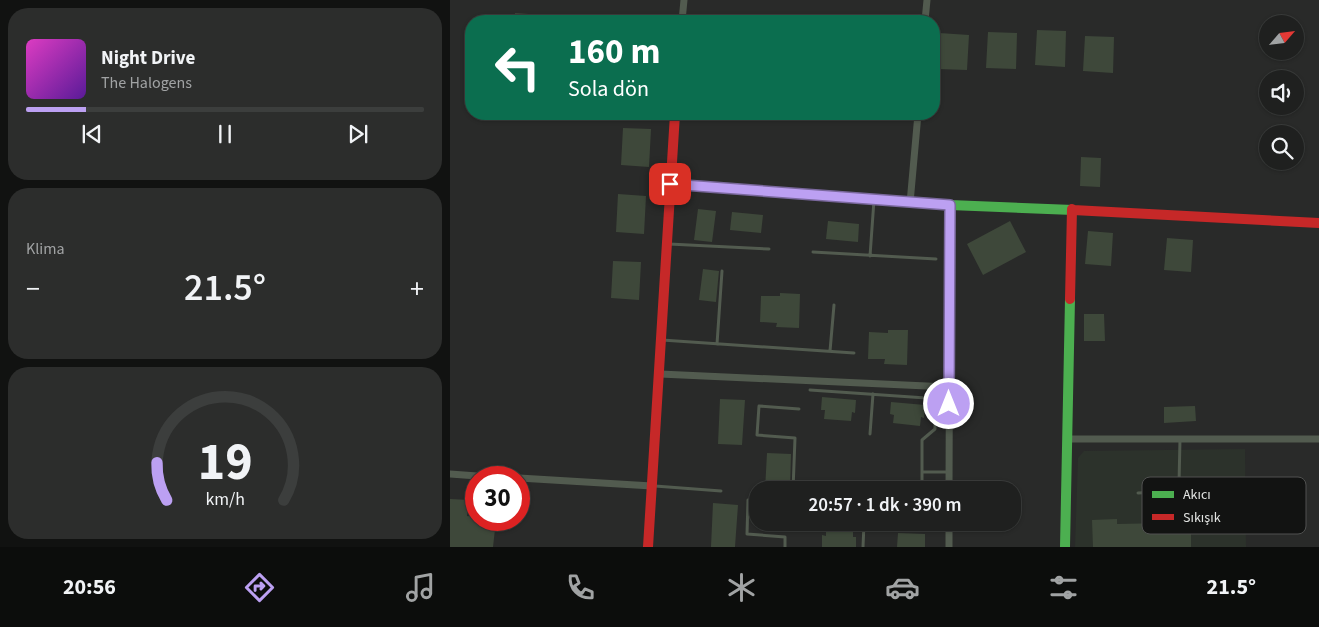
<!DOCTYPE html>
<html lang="tr">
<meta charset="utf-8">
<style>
:root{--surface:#1f201f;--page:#2c2d2c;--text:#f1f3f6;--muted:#a1a3a4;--line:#3c3e3d;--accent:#bca0f2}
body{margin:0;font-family:"Source Sans 3",sans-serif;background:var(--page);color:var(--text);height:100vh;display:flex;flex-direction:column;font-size:19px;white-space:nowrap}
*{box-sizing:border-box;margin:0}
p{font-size:16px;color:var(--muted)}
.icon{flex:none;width:28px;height:28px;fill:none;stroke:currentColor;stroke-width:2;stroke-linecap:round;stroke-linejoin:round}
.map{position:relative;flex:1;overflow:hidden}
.side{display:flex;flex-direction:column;gap:8px;padding:8px;background:#111211;width:450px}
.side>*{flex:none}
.guide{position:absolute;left:15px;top:15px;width:475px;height:105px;border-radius:20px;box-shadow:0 1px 4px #0004,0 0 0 1px var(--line);background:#0b6e4f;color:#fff;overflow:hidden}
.needle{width:32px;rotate:62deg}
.controls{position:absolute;left:809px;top:15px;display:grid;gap:10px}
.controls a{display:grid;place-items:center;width:45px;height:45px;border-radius:50%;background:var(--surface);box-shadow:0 1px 4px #0004,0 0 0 1px var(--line);font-size:25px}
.speed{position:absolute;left:15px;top:466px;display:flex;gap:10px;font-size:25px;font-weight:700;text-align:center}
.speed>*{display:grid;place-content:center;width:65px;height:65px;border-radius:50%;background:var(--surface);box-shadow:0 1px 4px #0004,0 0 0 1px var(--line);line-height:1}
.speed .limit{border:8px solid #d22;background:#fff;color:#111}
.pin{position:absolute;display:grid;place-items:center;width:42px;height:42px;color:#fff;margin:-21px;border-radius:10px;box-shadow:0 2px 8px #0006}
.me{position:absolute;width:55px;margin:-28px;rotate:0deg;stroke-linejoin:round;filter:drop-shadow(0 0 4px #0008)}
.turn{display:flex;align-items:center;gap:18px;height:105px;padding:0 20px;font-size:22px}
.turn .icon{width:65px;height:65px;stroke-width:2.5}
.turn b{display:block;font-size:35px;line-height:42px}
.big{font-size:38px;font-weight:600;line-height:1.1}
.side .tile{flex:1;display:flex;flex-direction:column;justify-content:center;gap:8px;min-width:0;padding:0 18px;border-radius:20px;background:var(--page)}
.side .dial{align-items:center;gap:0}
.dial svg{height:130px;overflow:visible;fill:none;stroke:var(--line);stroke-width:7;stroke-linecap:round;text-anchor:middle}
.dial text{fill:var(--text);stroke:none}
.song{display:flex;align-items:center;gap:15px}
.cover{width:60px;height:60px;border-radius:8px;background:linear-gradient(135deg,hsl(310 70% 55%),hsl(270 70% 35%))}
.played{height:5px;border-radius:2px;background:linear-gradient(90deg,var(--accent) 15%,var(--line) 15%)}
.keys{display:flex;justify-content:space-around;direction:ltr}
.heat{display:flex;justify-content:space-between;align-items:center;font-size:28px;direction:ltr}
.trip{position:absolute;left:299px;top:481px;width:272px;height:50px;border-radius:20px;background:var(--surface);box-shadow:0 1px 4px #0004,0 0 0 1px var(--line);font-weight:600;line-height:50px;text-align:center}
.tab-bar{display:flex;height:80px;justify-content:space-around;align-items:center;background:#0c0d0c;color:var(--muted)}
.tab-bar .icon{width:35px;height:35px}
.tab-bar .current{color:var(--accent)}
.tab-bar b{font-size:22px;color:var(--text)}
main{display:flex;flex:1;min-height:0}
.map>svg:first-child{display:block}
.built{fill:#2c322b}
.building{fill:#3e483a}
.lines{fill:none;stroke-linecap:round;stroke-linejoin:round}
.lane{stroke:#525b4f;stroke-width:3}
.street{stroke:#525b4f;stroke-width:7}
.fast{stroke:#4caf50;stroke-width:10}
.jam{stroke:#c62828;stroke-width:10}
.route-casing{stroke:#7a689d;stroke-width:12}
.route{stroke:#bca0f2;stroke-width:9}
.key{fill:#121312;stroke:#505150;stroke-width:1}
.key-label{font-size:14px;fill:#e0e2e0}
</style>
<main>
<section class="side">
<div class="tile">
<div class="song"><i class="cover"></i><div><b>Night Drive</b><p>The Halogens</p></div></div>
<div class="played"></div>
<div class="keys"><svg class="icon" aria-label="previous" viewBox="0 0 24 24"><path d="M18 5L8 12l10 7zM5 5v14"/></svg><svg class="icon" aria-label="pause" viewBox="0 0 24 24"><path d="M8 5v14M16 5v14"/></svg><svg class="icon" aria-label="next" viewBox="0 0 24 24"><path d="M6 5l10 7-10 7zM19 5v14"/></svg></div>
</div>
<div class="tile"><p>Klima</p>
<div class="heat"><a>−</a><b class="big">21.5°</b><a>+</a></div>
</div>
<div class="tile dial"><svg viewBox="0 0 100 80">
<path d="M14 69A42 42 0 1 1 86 69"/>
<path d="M14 69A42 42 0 0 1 8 46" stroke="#bca0f2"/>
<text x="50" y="56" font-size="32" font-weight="700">19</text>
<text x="50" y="72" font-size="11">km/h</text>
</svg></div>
</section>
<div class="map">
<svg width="869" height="547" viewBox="0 0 869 547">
<rect width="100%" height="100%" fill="#292a29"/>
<path class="built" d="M795,449L796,547H625L628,458L634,451Z"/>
<path class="building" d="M65,13L93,15V21H65Z
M587,30L616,31L615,67L585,65Z
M538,32L567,33L566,69L536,68Z
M489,33L519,35L517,70L488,69Z
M635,36L664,37L663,73L633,71Z
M44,114H83V121L44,119Z
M173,128L201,129L199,167L171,165Z
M631,157L651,158L650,187L630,186Z
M168,194L196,196L194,234L166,232Z
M248,209L266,211L262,242L244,240Z
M282,212L313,215L311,233L280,230Z
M378,221L409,224L408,242L376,239Z
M560,221L576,252L533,275L517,244Z
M638,231L663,233L661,266L635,264Z
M717,238L743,240L741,272L714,270Z
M163,261L191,262L189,300L161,298Z
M253,269L269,271L266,302L249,300Z
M330,293L350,294L349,328L326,327L327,323L310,322L311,296H330Z
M634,314H654L655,341H634Z
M438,330H458L457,365L434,364L435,359H418L419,332L438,333Z
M372,397L406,400L405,413L402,412L401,421L374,419L375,410H371Z
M270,399L295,400L292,445L268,444Z
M441,402L475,405L474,418L471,417L470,426L443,423L444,415L440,414Z
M745,406L746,421L714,423V407Z
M317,453L341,454L340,490H315Z
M0,499L19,500L17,516L26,517V520H46L43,547H0Z
M263,503L288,505L285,547H261Z
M667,519V524L717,523V520L741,519V547H643L642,520Z
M376,527L403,528V537H406V547H372V535L376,536Z
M448,533L475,534V547H447Z"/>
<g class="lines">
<path class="lane" d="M219,244L319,249
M363,252L486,259
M420,256L424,200
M212,340L404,353
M267,344L272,271
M380,351L384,305
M360,390L476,398L485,406V429L472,440V490
M420,434L423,394
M472,472H499
M205,486L271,491
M343,490L345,438L307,435L309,406L349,409
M688,493L725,491L729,484L730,439
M308,500H298L297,534L335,537V547
M401,522L471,528V522
M413,547L414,523"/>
<path class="street" d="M232,21L234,0
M475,21L477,0
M460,203L468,114
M210,374L499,387
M617,439H869
M0,474L55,478
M69,478L202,486
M499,490L500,205
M499,547V522"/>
<path class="fast" d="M220,184L500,205L623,210
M615,547L620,299"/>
<path class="jam" d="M623,210L869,223
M620,299L622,209
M198,547L225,114"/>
</g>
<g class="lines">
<defs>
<path id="route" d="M220,184L500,205L499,404"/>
</defs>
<use href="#route" class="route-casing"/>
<use href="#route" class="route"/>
</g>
<rect x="692" y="477" width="164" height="57" rx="8" class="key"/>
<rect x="702" y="491" width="22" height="7" fill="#4caf50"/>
<rect x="702" y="514" width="22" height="6" fill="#c62828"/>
<g class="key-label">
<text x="733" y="499">Akıcı</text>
<text x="733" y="522">Sıkışık</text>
</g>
</svg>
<div class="controls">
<a><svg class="needle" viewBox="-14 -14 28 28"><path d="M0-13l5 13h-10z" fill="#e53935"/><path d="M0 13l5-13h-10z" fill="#a1a3a4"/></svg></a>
<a><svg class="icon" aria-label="sound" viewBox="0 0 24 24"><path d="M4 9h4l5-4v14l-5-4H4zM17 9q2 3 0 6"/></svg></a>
<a><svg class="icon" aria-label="search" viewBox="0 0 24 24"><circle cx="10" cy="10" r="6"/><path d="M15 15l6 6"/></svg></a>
</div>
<div class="speed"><div class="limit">30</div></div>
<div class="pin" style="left:220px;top:184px;background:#d93025"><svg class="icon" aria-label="arrive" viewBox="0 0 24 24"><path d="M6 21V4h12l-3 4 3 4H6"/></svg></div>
<svg class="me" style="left:499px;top:404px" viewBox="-20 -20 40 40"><circle r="17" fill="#bca0f2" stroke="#fff" stroke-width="3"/><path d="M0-11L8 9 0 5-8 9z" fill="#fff"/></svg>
<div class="trip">20:57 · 1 dk · 390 m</div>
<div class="guide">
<div class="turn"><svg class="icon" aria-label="left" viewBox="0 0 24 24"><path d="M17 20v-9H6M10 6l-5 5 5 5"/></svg><div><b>160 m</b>Sola dön</div></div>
</div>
</div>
</main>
<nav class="tab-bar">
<b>20:56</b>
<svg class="icon current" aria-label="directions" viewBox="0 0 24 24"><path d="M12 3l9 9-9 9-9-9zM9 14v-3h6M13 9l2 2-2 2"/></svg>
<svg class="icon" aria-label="music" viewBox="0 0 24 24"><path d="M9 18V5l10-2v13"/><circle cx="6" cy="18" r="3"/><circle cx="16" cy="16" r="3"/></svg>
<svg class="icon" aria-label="phone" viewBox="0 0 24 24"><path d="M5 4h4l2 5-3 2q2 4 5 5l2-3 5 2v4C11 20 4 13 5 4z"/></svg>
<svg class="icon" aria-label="climate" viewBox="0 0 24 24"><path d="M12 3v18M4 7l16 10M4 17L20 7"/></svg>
<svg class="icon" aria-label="car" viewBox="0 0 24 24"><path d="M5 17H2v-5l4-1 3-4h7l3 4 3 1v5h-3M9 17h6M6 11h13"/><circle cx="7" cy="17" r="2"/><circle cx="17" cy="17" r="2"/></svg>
<svg class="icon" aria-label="filters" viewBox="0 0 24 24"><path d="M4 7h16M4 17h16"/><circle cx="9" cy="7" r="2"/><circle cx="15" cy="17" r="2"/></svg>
<b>21.5°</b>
</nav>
